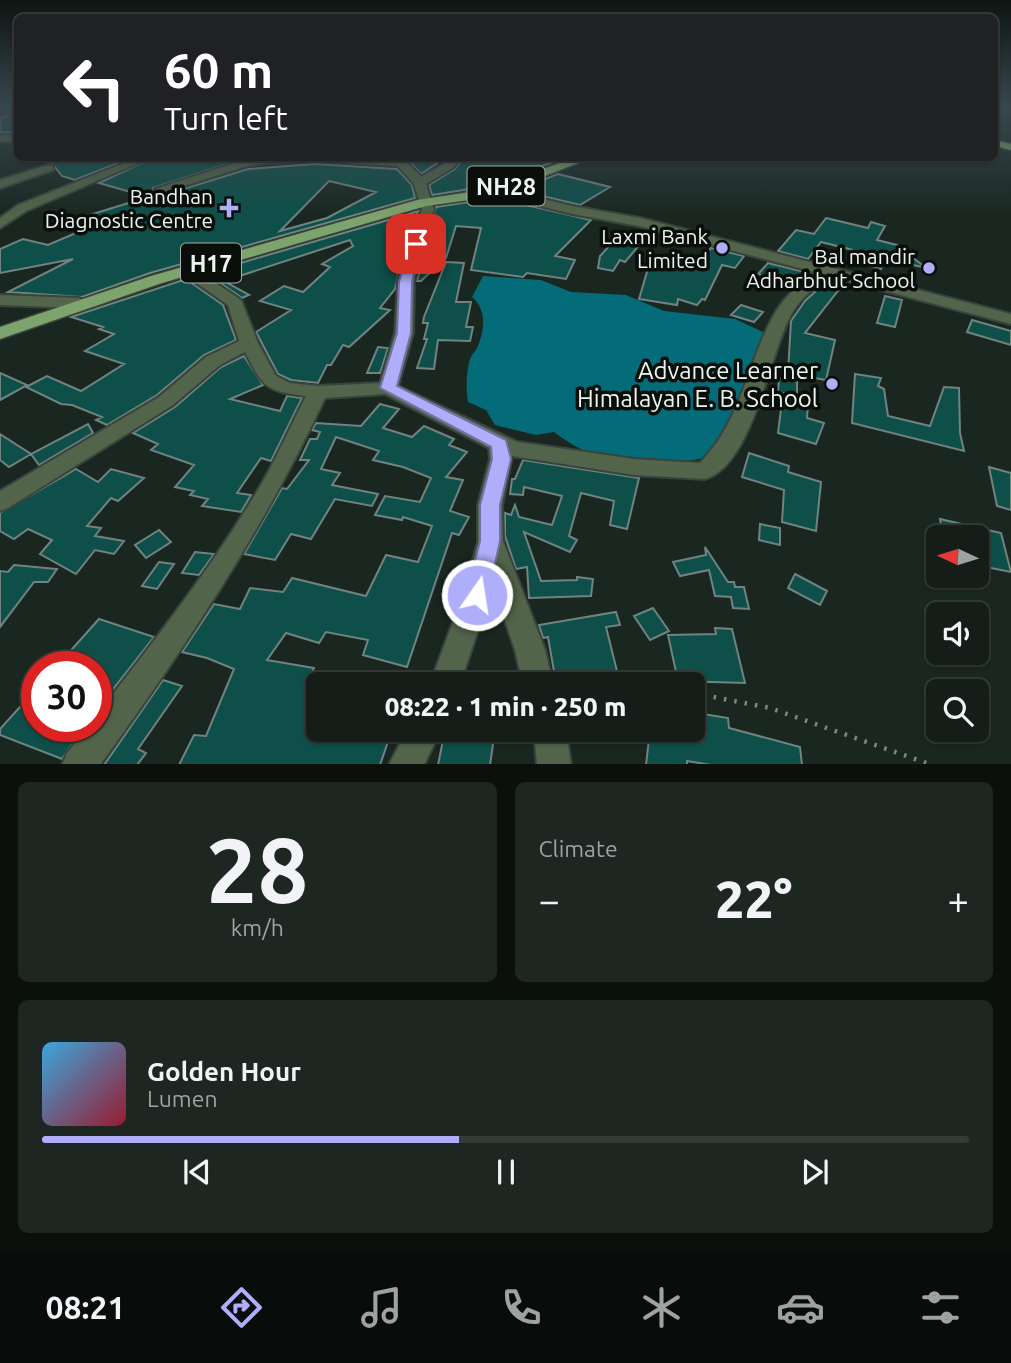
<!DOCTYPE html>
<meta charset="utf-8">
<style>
:root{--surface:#141d18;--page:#1d2621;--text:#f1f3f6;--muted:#9da2a2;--line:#333b37;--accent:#afaefa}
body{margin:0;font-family:Ubuntu,sans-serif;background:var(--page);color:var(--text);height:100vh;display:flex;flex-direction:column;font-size:26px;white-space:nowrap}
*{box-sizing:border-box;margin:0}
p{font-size:23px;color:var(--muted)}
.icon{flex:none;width:38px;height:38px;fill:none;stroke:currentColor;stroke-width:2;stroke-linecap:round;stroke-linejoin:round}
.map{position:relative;height:764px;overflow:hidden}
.panel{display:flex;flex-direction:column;gap:18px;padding:18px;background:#0b100d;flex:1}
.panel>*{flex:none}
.banner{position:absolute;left:14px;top:14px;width:984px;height:147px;border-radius:10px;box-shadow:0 2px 5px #0004,0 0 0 2px var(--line);background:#202124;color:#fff;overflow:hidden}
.needle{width:46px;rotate:274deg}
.fabs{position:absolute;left:926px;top:525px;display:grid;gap:14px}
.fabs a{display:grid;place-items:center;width:63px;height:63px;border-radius:10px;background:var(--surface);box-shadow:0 2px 5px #0004,0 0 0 2px var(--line);font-size:35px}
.speed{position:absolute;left:21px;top:651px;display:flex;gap:14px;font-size:35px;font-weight:700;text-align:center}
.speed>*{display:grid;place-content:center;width:91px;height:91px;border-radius:50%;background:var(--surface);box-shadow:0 2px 5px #0004,0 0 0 2px var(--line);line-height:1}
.speed .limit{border:10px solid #d22;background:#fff;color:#111}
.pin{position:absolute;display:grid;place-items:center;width:60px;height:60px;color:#fff;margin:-30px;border-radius:14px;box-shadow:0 4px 10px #0006}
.me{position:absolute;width:77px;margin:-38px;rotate:13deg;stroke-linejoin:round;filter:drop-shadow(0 0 5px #0008)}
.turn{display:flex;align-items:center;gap:24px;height:147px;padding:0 35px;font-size:32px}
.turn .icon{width:91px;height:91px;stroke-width:2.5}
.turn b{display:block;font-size:49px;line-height:60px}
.big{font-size:52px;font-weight:800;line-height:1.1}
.panel .tile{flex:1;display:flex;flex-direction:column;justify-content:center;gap:10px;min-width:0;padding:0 24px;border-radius:10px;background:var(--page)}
.panel .dial{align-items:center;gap:0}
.dial b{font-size:91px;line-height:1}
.song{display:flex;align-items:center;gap:21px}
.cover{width:84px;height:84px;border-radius:10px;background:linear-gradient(135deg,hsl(200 70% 55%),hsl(350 70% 35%))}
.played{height:7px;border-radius:4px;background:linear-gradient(90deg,var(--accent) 45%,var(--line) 45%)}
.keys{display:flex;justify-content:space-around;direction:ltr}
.heat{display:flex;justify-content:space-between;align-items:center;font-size:38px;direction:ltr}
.panel .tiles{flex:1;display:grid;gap:18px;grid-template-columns:1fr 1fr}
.tile:last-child{grid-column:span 2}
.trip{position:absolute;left:306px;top:672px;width:399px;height:70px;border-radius:10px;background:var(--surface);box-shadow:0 2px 5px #0004,0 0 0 2px var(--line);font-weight:800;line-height:70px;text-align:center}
.tabs{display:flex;height:112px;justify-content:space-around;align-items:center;background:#080c0a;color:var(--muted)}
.tabs .icon{width:49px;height:49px}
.tabs .on{color:var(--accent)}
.tabs b{font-size:32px;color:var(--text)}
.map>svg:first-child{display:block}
.water{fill:#046b79}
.building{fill:#0f4f49;stroke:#718381;stroke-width:2;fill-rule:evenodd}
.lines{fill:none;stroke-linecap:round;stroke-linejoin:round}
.street-casing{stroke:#38443d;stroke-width:4}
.primary-casing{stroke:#38443d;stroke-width:3}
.highway-casing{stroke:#38443d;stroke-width:3}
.path-far1{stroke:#7d8882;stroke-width:2;stroke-dasharray:1 2.5;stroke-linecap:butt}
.path{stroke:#7d8882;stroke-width:4.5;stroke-dasharray:2.5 8;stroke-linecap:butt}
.street{fill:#526449;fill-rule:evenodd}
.primary{fill:#7ea46d;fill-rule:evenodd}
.highway{fill:#90bd7a;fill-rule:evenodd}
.route{fill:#afaefa;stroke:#7271a2;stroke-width:2}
.poi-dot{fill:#afaefa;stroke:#090e0b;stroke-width:2.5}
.labels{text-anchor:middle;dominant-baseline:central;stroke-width:7;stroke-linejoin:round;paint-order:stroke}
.far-poi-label{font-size:21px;fill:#edf5f1;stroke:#090e0b;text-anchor:end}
.shield{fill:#090e0b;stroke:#a9b0ac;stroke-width:2}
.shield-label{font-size:23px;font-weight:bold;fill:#edf5f1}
.poi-label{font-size:24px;fill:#edf5f1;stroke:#090e0b;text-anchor:end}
</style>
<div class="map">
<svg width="1011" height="765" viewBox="0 0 1011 765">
<rect width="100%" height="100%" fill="#1a2720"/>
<path class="water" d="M483,276L541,280L571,292L626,295L664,311L735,319L765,333C754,362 730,452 699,459C682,463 662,459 644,458C600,456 592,460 554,432L536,435L495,425L486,410L468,402C466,388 466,377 469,363C470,355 477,351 479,343C485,327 486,309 472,297Z"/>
<path class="building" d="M18,113V133L0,132V118Z
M48,158H131L75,180L62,176Z
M152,158H246L153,188L154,192L164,195L248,169L315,164L397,169L412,185L415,198L150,273L82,297L8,292L73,259L0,273V249L23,239L48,245L97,224L83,217L148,197L99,183ZM329,181L376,192L327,218L280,231Z
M406,158H445L421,174Z
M463,158H494L521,161L535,158L556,161L482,187L432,195L429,185L455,169Z
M558,174L610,187L580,205L517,190Z
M496,198L591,220L555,256L575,260L566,279L527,273L523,277L471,270L481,228L456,226L446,258L421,281H417L436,207Z
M419,211L411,224L395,289L380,308L390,310L349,347L343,345L331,365H327L318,383L291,380L278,374L256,332L291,310L260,301L284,286L303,292L330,267L322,264L353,246L350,240L224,281L249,295L242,298L206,273Z
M826,218L868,228L871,222L885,226L877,240L897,245L926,268L884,258L881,269L865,265L869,254L821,242L808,259L778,251L796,230L814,234Z
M624,239L641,243L625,262L620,260L613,271L598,268L600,256L611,244L617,245Z
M711,248L744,256L735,268L722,265L705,300L702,299L697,305L678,299L677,305L639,299L649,265L672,267L679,259L699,264Z
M446,262L464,263L456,302H471L466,327H473L470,341L438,340L434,369L417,368L427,339H424L428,323H423L424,317Z
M768,263L809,273L790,290L779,287L783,281L758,274Z
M186,279L223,305L236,340L204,355L157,395L107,425L96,420L102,417L72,405L61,404L26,387L47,376L81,391L124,364L85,351L114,334L99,329L103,327L71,317Z
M829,279L844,283L805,333L835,340L826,380L788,373L791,321L805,301Z
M885,296L902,300L895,327L877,323Z
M741,305L763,312L754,322L731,315Z
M972,320L1011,331V345L967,332Z
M378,347L388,348L380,373H367Z
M244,356L263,385L230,399L280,411L287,396L302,398L271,461L261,458L237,493L251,495L241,512L202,506L208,499L190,495L194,491L175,487L194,465L151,450L158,444L133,433L175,407L221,367Z
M0,373L27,385L0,400Z
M855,374L881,378L878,386L884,389L888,416L930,426L944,387L959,388L960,433L964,451L852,423Z
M779,378L797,382V402L808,405L807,418L824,423L816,444L778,433L783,393L778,392Z
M380,404L399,409L383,428L412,437L424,426L454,439L449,445L467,452L446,477L463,480L450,511L469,517L459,535L452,533L407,667L363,655L368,640L326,632L319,643L286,633L267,660L314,668L312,672L318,673V730H392L380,765H179L194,735L206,736L234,669L207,658L182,652L214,604L240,609L250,588L283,592L292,578L366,596L386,555L418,562L432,526L403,517L402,520L375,515L385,496L420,502L431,478L403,467L373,460L379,451L336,437L321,469L340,473L332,485L378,494L372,506L335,499L311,539L291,534L275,560L244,554L282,488L287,489L309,460H300L310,439H317L320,432L312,430L316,423L361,426Z
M88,424L93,433L39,465L31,454Z
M0,434L31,454L9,467L0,460Z
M749,453L789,466L788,472L821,482L816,531L782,522L784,490L742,477Z
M523,460L639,478L627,529L610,525L614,501L581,493L569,536L577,540L570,552L524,532L541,581L577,580V577L593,579L591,596L529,598L527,567L516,569L505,536V513L511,515L515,505L519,517L552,525L562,496L524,487L523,495L510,494L512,479H515Z
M989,467L1011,473V510L997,506Z
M76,469L98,482L111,469L144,478L118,501L111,498L87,526L101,528L95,536L124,541L114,554L95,550L76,574L40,554L52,540L28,529L14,539L0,531V513Z
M940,519L1001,533L1011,572L976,565V537L943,535Z
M760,524L780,528V545L759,540Z
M159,530L171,542L146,558L135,545Z
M705,547L728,582H734L735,587H744L749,609L733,608L731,597L715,596L709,570L680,576L673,562L706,555Z
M195,552L214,554L199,575L182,573Z
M159,562L174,564L157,589L142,586Z
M14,565L57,569L48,582H34L0,627V571L8,572Z
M795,574L827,591L820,605L788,588Z
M653,608L669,631L650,640L634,616Z
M616,612L620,625L606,627L617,671L555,677L548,637L543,638L539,625Z
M99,619L154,637L96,711V667H56Z
M715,628L732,629L745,683L678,681L668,635L716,634Z
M163,680L182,686L138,749L146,753L137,765H104Z
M37,688V726H84L62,759L0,735V729Z
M697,713L728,718L729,728L800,747L802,765H711L687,761V765H646L650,730H698Z
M445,730H495L490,765H438Z"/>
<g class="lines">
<defs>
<path id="street" d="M0,135L18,136V142L0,141Z
M137,158H150L26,211L0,228V218L18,205Z
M260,158H403L421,177L444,164L448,158H460L454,167L426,184L434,210L428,225L414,282L413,333L398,386L517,442L634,459L700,463C743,418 745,367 774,315C783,298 799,285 814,272L639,226L572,214L491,194L489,191L495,187L572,206L640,218L1011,314V324L828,276C815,288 799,299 791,315C769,354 753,465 705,479L634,475L512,456L502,505L503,541L545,650L553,684H523L515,650L493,585L460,684H430L463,595L478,542V505L490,459L489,448L385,394L325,398C264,529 185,648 100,765H62L67,753L88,726H96V716C154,641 214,565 262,483C278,455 291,425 306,396C265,391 263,387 245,352L220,365L173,405L8,508L0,511V491L159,397L206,357L239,341L228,305L182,273L179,270L182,267H192L241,300L258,343L276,376L290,383L318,386L380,383L395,333L398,282L414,225L422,210L414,184L398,166L315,161L265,163L247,166L165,192L155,189L241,161Z
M49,165L53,166V170L0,188V180Z
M0,295L79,298L87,303L79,308L0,305Z
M407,730H441L424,765H389Z
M534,730H566L571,765H537Z"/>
<path id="primary" d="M574,158H591L491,197L426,206L162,283L0,339V327L151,276L417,200L483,190Z"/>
<path id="highway" d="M994,140L1011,144V150L994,146Z"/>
</defs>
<use href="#street" class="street-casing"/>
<use href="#primary" class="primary-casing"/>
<use href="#highway" class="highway-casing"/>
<path class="path-far1" d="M994,112L1011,115"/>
<path class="path" d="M589,684L629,680L648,684
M693,693L770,708L932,765"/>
<use href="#street" class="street"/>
<use href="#primary" class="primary"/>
<use href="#highway" class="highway"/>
</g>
<linearGradient id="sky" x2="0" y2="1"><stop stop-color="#0e1512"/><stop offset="0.5" stop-color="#38474e"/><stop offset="1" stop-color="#38474e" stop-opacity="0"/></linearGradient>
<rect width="1011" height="216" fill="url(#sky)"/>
<path class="route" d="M416,241L421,244L412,282L411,333L397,386L506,440L511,459L500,505V541L488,595L485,601L477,604L469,601L466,595L480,541V505L492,459L491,447L380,388L397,333L399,282L410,244Z"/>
<g class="poi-dot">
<path d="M225.5 197.5h7v7h7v7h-7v7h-7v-7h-7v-7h7z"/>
<circle cx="722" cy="248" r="7"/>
<circle cx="929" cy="268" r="7"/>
<circle cx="832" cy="384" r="7"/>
</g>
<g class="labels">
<g class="far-poi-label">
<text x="213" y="196">Bandhan<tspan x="213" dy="24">Diagnostic Centre</tspan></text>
<text x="708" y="236">Laxmi Bank<tspan x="708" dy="24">Limited</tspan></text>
<text x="915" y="256">Bal mandir<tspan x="915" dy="24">Adharbhut School</tspan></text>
</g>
<g class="shield">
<rect x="467.5" y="166.5" width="77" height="39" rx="5"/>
<rect x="181" y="243.5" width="60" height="39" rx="5"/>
</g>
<g class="shield-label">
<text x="506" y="186">NH28</text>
<text x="211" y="263">H17</text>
</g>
<g class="poi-label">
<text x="818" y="370">Advance Learner<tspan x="818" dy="28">Himalayan E. B. School</tspan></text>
</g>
</g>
</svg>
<div class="fabs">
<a><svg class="needle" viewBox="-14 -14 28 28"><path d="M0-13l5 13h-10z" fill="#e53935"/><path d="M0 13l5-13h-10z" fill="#9da2a2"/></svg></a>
<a><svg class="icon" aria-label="sound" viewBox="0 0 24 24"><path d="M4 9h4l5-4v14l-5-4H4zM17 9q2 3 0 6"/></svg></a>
<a><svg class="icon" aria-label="search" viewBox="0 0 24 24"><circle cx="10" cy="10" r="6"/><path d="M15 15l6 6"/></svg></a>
</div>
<div class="speed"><div class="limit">30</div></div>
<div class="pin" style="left:416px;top:244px;background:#d93025"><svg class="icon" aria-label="arrive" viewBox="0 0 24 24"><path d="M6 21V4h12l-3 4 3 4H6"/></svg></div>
<svg class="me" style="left:477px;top:595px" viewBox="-20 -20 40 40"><circle r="17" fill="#afaefa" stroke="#fff" stroke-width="3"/><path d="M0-11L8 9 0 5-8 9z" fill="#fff"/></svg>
<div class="trip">08:22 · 1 min · 250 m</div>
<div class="banner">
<div class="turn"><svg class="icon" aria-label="left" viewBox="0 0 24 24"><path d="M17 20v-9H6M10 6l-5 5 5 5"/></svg><div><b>60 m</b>Turn left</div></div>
</div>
</div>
<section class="panel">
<div class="tiles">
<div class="tile dial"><b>28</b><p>km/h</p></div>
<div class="tile"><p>Climate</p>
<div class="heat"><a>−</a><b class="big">22°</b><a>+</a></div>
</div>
<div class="tile">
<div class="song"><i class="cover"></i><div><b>Golden Hour</b><p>Lumen</p></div></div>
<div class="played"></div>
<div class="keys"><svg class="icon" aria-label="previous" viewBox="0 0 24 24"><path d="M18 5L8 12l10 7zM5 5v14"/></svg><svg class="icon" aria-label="pause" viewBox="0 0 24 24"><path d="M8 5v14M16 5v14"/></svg><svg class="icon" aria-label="next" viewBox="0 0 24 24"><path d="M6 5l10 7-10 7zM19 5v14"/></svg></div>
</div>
</div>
</section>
<nav class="tabs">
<b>08:21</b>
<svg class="icon on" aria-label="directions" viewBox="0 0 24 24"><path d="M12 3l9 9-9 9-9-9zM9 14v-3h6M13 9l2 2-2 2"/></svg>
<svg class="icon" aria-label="music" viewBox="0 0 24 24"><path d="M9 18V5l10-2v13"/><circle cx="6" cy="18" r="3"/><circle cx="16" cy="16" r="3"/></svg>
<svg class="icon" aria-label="phone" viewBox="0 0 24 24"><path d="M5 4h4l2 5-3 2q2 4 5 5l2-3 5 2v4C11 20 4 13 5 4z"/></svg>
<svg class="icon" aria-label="climate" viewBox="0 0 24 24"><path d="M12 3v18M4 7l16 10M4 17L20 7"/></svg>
<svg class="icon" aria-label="car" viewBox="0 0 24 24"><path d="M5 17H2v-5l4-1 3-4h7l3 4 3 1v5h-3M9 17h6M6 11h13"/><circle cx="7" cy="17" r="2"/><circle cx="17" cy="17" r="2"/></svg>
<svg class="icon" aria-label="filters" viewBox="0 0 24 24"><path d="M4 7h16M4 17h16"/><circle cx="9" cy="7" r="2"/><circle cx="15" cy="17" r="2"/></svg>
</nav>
